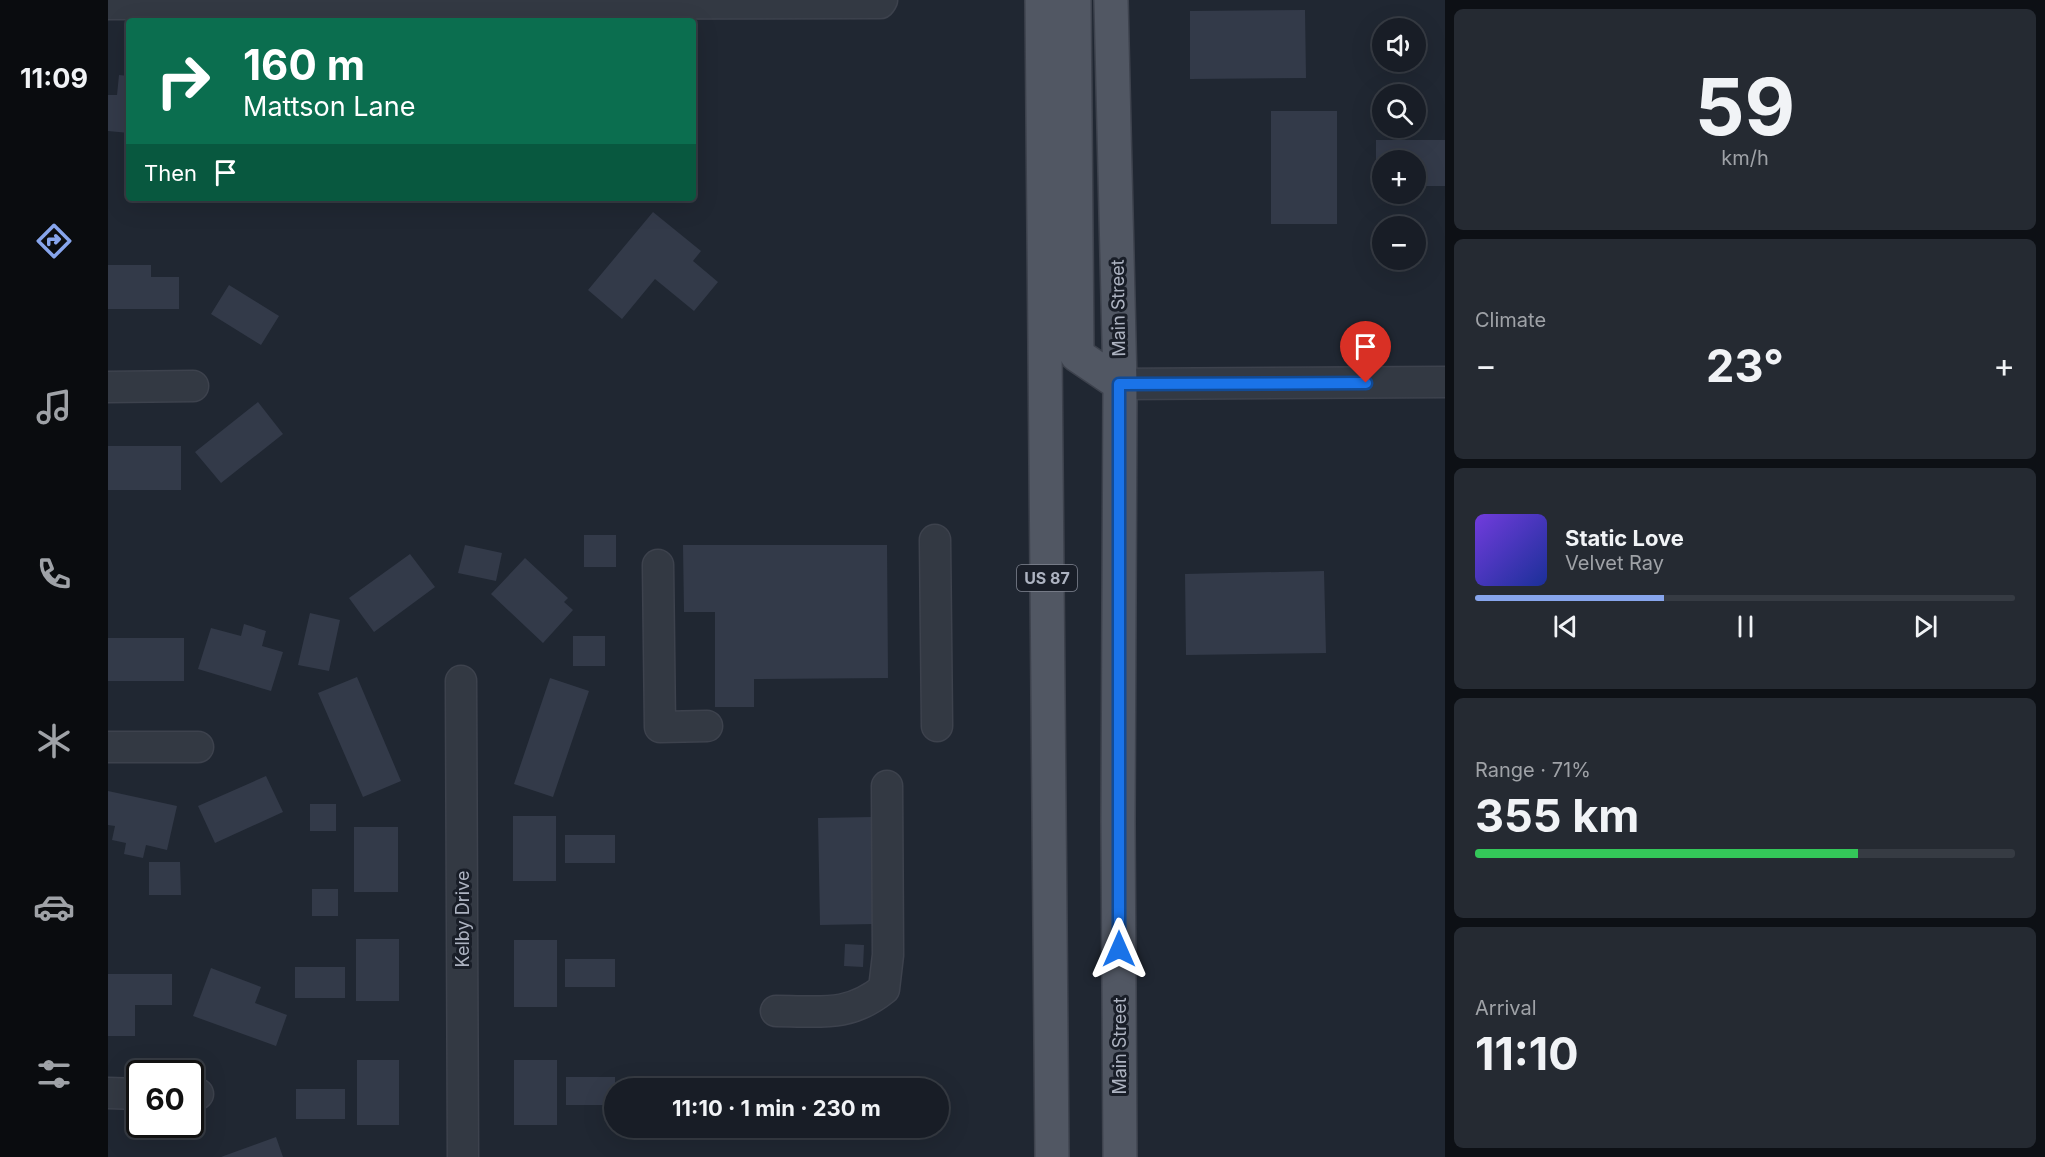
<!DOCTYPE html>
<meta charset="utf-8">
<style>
:root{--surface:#181d26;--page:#252a32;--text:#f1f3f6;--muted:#9fa2a7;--line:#363b43;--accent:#87a5ec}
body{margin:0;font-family:Inter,sans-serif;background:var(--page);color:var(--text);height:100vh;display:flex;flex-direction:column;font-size:22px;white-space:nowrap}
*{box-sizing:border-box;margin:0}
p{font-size:20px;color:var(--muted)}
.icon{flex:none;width:33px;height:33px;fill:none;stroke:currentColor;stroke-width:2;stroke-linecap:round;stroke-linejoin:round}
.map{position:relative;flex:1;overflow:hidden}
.details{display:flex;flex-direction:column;gap:9px;padding:9px;background:#0d1015;width:600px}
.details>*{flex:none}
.guide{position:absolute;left:18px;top:18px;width:570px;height:183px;border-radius:6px;box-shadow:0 6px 24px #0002,0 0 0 2px var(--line);background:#0b6e4f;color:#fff;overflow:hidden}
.buttons{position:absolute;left:1264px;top:18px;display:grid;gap:12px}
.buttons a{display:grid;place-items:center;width:54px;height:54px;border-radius:50%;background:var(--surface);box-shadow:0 6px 24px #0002,0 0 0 2px var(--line);font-size:30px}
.speed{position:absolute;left:18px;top:1060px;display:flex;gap:12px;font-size:30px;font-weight:700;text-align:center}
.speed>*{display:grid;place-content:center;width:78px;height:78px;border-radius:50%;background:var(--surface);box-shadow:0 6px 24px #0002,0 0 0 2px var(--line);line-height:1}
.speed .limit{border:3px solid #111;border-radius:9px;background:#fff;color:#111}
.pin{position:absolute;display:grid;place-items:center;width:51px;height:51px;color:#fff;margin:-62px -26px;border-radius:50% 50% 50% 0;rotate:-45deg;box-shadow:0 0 6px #0007}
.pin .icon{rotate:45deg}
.me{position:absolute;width:66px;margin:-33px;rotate:0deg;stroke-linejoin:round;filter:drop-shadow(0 0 4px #0008)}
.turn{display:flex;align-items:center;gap:21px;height:126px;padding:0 18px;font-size:27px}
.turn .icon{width:78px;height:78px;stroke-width:2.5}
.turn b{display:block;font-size:42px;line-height:51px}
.then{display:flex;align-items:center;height:57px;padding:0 18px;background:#0003;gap:12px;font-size:22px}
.big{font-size:45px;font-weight:700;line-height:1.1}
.details .card{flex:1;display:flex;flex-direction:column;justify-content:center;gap:9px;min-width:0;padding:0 21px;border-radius:9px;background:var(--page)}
.details .dial{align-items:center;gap:0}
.dial b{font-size:78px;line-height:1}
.song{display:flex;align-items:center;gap:18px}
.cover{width:72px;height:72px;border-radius:9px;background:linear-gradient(135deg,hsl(260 70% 55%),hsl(230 70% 35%))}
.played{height:6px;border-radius:3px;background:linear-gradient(90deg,var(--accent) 35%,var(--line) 35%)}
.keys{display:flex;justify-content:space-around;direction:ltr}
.heat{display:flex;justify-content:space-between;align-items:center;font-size:33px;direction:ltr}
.charge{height:9px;border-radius:4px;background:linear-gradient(90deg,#34c759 71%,var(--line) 0)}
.trip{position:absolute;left:496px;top:1078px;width:345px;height:60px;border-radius:30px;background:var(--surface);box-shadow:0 6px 24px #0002,0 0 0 2px var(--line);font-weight:700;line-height:60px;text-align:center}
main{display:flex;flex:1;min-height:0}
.tabs{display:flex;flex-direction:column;width:108px;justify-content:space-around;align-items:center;background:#0a0c0f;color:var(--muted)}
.tabs .icon{width:42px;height:42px}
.tabs .selected{color:var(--accent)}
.tabs b{font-size:27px;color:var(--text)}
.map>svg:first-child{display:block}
.building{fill:#333a49}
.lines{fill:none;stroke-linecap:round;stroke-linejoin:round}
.minor-casing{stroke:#3d424d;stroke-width:33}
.major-casing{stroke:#3d424d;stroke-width:36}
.minor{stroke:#333943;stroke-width:30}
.major{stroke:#515763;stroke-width:33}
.route-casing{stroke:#114b97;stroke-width:15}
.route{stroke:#1a73e8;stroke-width:10}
.labels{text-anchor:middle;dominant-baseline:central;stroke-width:6;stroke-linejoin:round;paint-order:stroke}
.shield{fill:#191e28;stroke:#818693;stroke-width:1.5}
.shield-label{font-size:16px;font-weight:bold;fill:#adb3c1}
.street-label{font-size:18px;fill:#adb3c1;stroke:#191e28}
</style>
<main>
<nav class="tabs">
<b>11:09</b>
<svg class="icon selected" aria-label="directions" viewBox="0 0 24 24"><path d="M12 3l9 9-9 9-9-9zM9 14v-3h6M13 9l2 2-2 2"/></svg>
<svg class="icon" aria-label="music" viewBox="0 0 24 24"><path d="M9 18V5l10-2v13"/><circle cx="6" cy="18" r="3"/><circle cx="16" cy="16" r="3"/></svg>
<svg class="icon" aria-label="phone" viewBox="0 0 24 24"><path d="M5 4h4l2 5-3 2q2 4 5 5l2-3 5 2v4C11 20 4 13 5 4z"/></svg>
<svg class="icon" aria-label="climate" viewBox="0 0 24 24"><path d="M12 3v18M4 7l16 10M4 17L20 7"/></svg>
<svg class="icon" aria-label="car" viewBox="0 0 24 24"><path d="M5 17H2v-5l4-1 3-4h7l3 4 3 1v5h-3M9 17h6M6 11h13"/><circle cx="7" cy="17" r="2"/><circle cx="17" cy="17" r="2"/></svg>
<svg class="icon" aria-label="filters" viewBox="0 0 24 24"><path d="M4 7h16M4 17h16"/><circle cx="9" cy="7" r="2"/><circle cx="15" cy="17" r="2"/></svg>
</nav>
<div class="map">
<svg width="1337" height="1157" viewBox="0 0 1337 1157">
<rect width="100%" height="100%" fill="#202732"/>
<path class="building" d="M1197,10L1198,78L1082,79V11Z
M11,75L21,76V133L0,131V95H9Z
M1163,111H1229V224H1163Z
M1268,140H1337V186H1308V160H1275V186H1268Z
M545,212L593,251L585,261L610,282L586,311L547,279L514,319L480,290Z
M0,265H43V277H71V309H0Z
M121,285L171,316L153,345L103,314Z
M150,402L175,434L113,483L87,452Z
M0,446H73V490H0Z
M476,535H508V567H476Z
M357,545L394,553L388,581L350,573Z
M575,545H779L780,678L646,679V707H607V612H576Z
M302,554L327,587L266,632L241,598Z
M417,558L460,598L456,602L465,610L435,643L383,594Z
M1216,571L1218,653L1078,655L1077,574Z
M202,613L232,620L221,671L190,665Z
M136,624L158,631L154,646L175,652L163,691L90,669L103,628L133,636Z
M465,636H497V666H465Z
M0,638H76V681H0Z
M249,677L293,781L255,797L210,693Z
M442,678L481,691L445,797L406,784Z
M158,776L175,812L107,843L90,806Z
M0,791L69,806L59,850L38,845L35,858L16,854L18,843L4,840L7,826L0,825Z
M202,804H228V831H202Z
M405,816H448V881H405Z
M764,817L766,924L712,925L710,818Z
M246,827H290V892H246Z
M457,835H507V863H457Z
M41,862H72L73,895H41Z
M204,889H230V916H204Z
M248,939H291V1001H248Z
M406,940H449V1007H406Z
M737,944L756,945L755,967L736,966Z
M457,959H507V987H457Z
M187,967H237V998H187Z
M103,968L153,987L147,1003L179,1015L168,1046L85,1016Z
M0,974H64V1005H27V1036H0Z
M249,1060H291V1125H249Z
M406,1060H449V1125H406Z
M458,1077H507V1105H458Z
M188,1089H237V1119H188Z
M168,1137L175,1157H113Z"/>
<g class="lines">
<defs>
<path id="minor" d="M0,4L772,3L774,0
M1012,384L1337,382
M0,387L85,386
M827,540L829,726
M550,565L552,727L599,726
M353,681L355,1157
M0,747H90
M668,1011C712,1011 740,1018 776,989L780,955L779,786
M0,1093L32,1094
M82,1094H90"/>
<path id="major" d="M934,0L944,1157
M966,0L969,355L1012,384
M1003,0L1012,384L1010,822L1012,1157"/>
</defs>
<use href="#minor" class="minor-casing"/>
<use href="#major" class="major-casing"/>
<use href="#minor" class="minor"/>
<use href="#major" class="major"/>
</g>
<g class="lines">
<defs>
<path id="route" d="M1011,949V384L1258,383"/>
</defs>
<use href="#route" class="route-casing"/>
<use href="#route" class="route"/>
</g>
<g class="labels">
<rect class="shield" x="909" y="565" width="60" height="26" rx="4.5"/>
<g class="shield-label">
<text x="939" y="578">US 87</text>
</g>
<g class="street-label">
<text transform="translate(1010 308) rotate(-91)">Main Street</text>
<text transform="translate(354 919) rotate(-90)">Kelby Drive</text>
<text transform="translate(1011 1046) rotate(-90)">Main Street</text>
</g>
</g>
</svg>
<div class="buttons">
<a><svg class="icon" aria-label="sound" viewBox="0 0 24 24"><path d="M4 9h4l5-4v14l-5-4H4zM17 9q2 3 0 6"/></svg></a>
<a><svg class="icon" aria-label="search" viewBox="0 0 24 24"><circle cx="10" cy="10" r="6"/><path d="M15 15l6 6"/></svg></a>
<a>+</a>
<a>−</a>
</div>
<div class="speed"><div class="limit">60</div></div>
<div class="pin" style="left:1258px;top:383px;background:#d93025"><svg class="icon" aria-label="arrive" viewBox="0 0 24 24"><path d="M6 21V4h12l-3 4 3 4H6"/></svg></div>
<svg class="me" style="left:1011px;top:949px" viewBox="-20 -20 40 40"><path d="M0-17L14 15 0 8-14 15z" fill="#1a73e8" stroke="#fff" stroke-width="4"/></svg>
<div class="trip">11:10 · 1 min · 230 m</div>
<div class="guide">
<div class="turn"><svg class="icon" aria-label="right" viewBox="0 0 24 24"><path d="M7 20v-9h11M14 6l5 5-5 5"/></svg><div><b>160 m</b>Mattson Lane</div></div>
<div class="then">Then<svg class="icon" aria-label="arrive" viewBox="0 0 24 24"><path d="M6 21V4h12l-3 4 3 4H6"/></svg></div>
</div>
</div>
<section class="details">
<div class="card dial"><b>59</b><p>km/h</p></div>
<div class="card"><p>Climate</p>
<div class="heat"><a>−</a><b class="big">23°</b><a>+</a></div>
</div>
<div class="card">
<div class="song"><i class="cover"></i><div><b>Static Love</b><p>Velvet Ray</p></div></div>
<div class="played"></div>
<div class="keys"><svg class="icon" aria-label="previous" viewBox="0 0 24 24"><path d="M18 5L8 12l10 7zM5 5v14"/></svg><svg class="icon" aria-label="pause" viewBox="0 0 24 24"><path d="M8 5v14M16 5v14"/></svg><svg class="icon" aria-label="next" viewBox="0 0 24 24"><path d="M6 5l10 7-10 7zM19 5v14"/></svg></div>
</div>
<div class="card"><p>Range · 71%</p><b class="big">355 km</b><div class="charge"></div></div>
<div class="card"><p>Arrival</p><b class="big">11:10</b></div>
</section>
</main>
